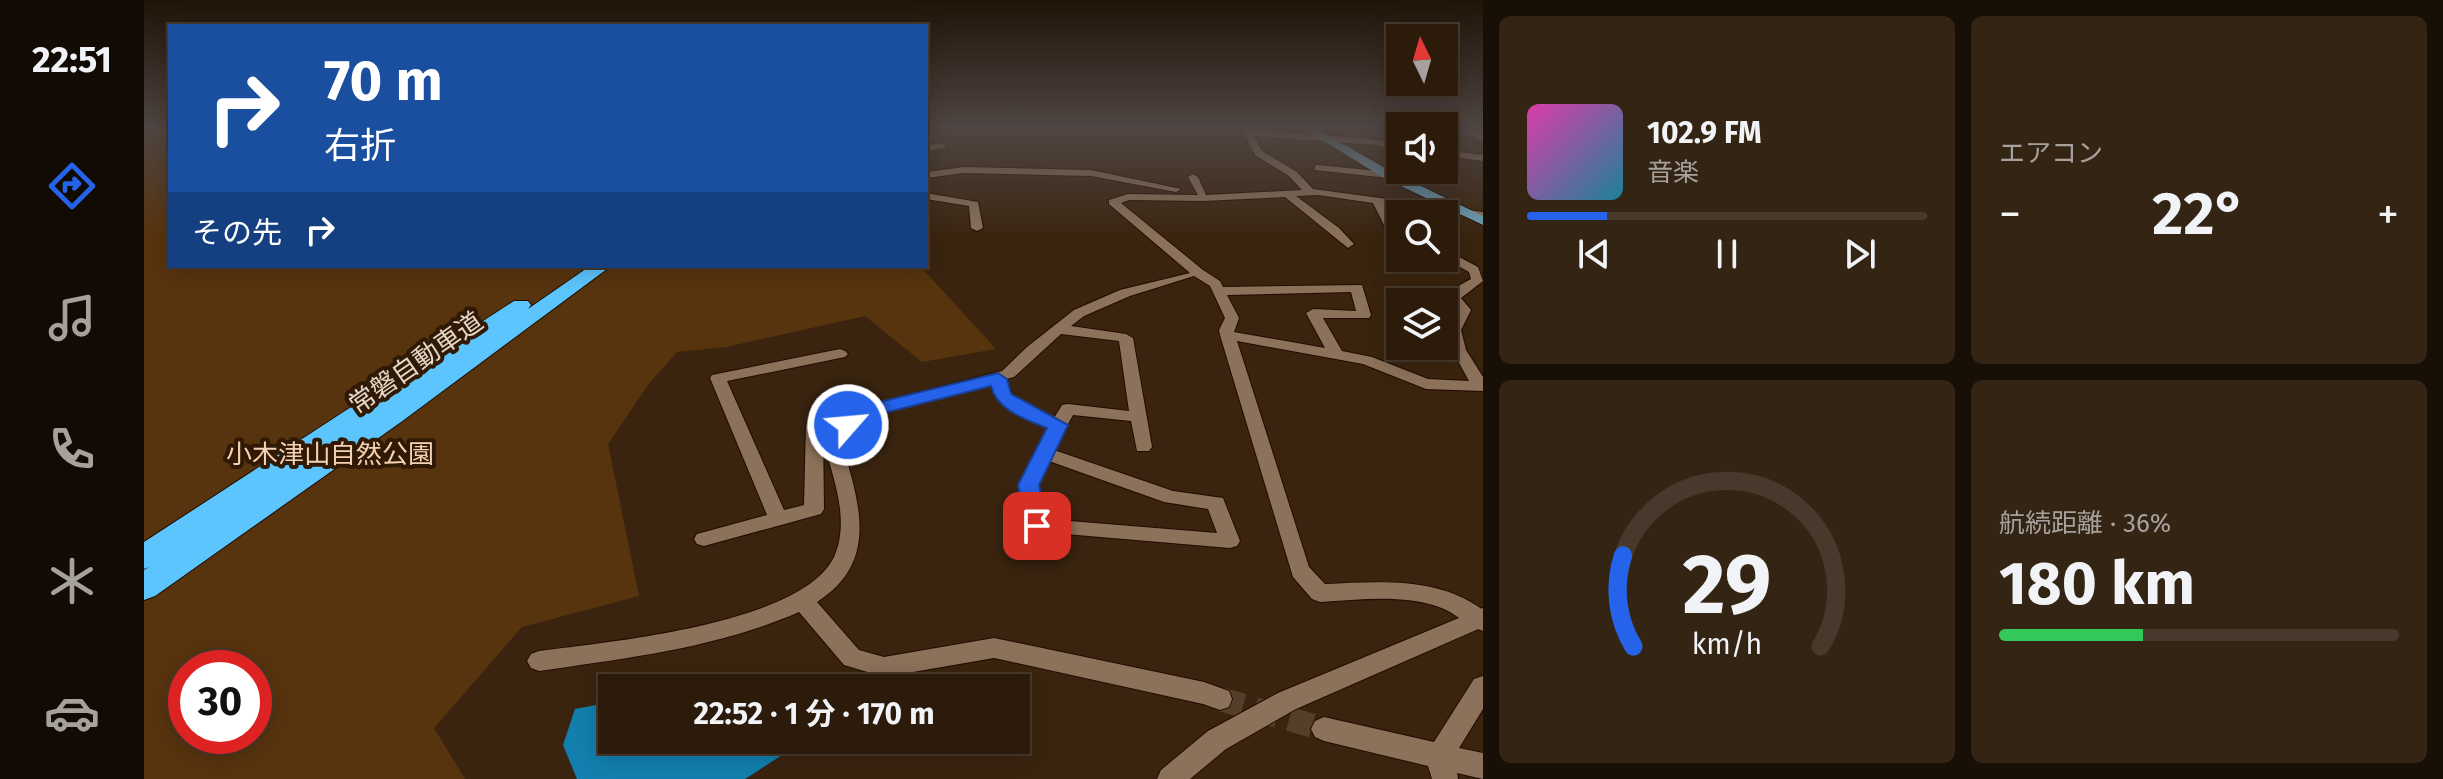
<!DOCTYPE html>
<html lang="ja">
<meta charset="utf-8">
<style>
:root{--surface:#2c1b0b;--page:#342414;--text:#f1f3f6;--muted:#a6a19d;--line:#48392c;--accent:#2563eb}
body{margin:0;font-family:"Fira Sans","Noto Sans JP",sans-serif;background:var(--page);color:var(--text);height:100vh;display:flex;flex-direction:column;font-size:30px;white-space:nowrap}
*{box-sizing:border-box;margin:0}
p{font-size:26px;color:var(--muted)}
.icon{flex:none;width:44px;height:44px;fill:none;stroke:currentColor;stroke-width:2;stroke-linecap:round;stroke-linejoin:round}
.map{position:relative;flex:1;overflow:hidden}
.details{display:flex;flex-direction:column;gap:16px;padding:16px;background:#180f06;width:960px}
.details>*{flex:none}
.top-card{position:absolute;left:24px;top:24px;width:760px;height:244px;border-radius:0px;box-shadow:0 4px 20px #0003,0 0 0 2px var(--line);background:#1a4fa0;color:#fff;overflow:hidden}
.needle{width:52px;rotate:355deg}
.buttons{position:absolute;left:1242px;top:24px;display:grid;gap:16px}
.buttons a{display:grid;place-items:center;width:72px;height:72px;border-radius:0px;background:var(--surface);box-shadow:0 4px 20px #0003,0 0 0 2px var(--line);font-size:40px}
.speed{position:absolute;left:24px;top:650px;display:flex;gap:16px;font-size:40px;font-weight:700;text-align:center}
.speed>*{display:grid;place-content:center;width:104px;height:104px;border-radius:50%;background:var(--surface);box-shadow:0 4px 20px #0003,0 0 0 2px var(--line);line-height:1}
.speed .limit{border:12px solid #d22;background:#fff;color:#111}
.pin{position:absolute;display:grid;place-items:center;width:68px;height:68px;color:#fff;margin:-34px;border-radius:16px;box-shadow:0 4px 12px #0006}
.me{position:absolute;width:88px;margin:-44px;rotate:63deg;stroke-linejoin:round;filter:drop-shadow(0 0 6px #0008)}
.turn{display:flex;align-items:center;gap:28px;height:168px;padding:0 24px;font-size:36px}
.turn .icon{width:104px;height:104px;stroke-width:2.5}
.turn b{display:block;font-size:56px;line-height:68px}
.then{display:flex;align-items:center;height:76px;padding:0 24px;background:#0003;gap:16px;font-size:30px}
.big{font-size:60px;font-weight:700;line-height:1.1}
.details .tile{flex:1;display:flex;flex-direction:column;justify-content:center;gap:12px;min-width:0;padding:0 28px;border-radius:12px;background:var(--page)}
.details .dial{align-items:center;gap:0}
.dial svg{height:208px;overflow:visible;fill:none;stroke:var(--line);stroke-width:7;stroke-linecap:round;text-anchor:middle}
.dial text{fill:var(--text);stroke:none}
.song{display:flex;align-items:center;gap:24px}
.cover{width:96px;height:96px;border-radius:12px;background:linear-gradient(135deg,hsl(320 70% 55%),hsl(190 70% 35%))}
.played{height:8px;border-radius:4px;background:linear-gradient(90deg,var(--accent) 20%,var(--line) 20%)}
.keys{display:flex;justify-content:space-around;direction:ltr}
.heat{display:flex;justify-content:space-between;align-items:center;font-size:44px;direction:ltr}
.charge{height:12px;border-radius:6px;background:linear-gradient(90deg,#34c759 36%,var(--line) 0)}
.details .tiles{flex:1;display:grid;gap:16px;grid-template-columns:repeat(2,1fr)}
.trip{position:absolute;left:454px;top:674px;width:432px;height:80px;border-radius:0px;background:var(--surface);box-shadow:0 4px 20px #0003,0 0 0 2px var(--line);font-weight:700;line-height:80px;text-align:center}
main{display:flex;flex:1;min-height:0}
.dock{display:flex;flex-direction:column;width:144px;justify-content:space-around;align-items:center;background:#120b04;color:var(--muted)}
.dock .icon{width:56px;height:56px}
.dock .active{color:var(--accent)}
.dock b{font-size:36px;color:var(--text)}
.map>svg:first-child{display:block}
.green{fill:#58340e;fill-rule:evenodd}
.water{fill:#127fae}
.lines{fill:none;stroke-linecap:round;stroke-linejoin:round}
.minor-tunnel{stroke:#543f2b;stroke-width:24;stroke-dasharray:24 12;stroke-linecap:butt}
.minor-casing{stroke:#210c00;stroke-width:2}
.tertiary-casing{stroke:#210c00;stroke-width:2}
.primary-casing{stroke:#210c00;stroke-width:2}
.motorway-casing{stroke:#210c00;stroke-width:2}
.minor{fill:#8d725b;fill-rule:evenodd}
.tertiary{fill:#8d725b;fill-rule:evenodd}
.primary{fill:#70a4bc;fill-rule:evenodd}
.motorway{fill:#5cc5fd;fill-rule:evenodd}
.route{fill:#2563eb;stroke:#184099;stroke-width:2}
.labels{text-anchor:middle;dominant-baseline:central;stroke-width:8;stroke-linejoin:round;paint-order:stroke}
.street-label{font-size:26px;fill:#e5d6c9;stroke:#301a05}
.park-label{font-size:26px;fill:#f4d1b2;stroke:#301a05}
</style>
<main>
<nav class="dock">
<b>22:51</b>
<svg class="icon active" aria-label="directions" viewBox="0 0 24 24"><path d="M12 3l9 9-9 9-9-9zM9 14v-3h6M13 9l2 2-2 2"/></svg>
<svg class="icon" aria-label="music" viewBox="0 0 24 24"><path d="M9 18V5l10-2v13"/><circle cx="6" cy="18" r="3"/><circle cx="16" cy="16" r="3"/></svg>
<svg class="icon" aria-label="phone" viewBox="0 0 24 24"><path d="M5 4h4l2 5-3 2q2 4 5 5l2-3 5 2v4C11 20 4 13 5 4z"/></svg>
<svg class="icon" aria-label="climate" viewBox="0 0 24 24"><path d="M12 3v18M4 7l16 10M4 17L20 7"/></svg>
<svg class="icon" aria-label="car" viewBox="0 0 24 24"><path d="M5 17H2v-5l4-1 3-4h7l3 4 3 1v5h-3M9 17h6M6 11h13"/><circle cx="7" cy="17" r="2"/><circle cx="17" cy="17" r="2"/></svg>
</nav>
<div class="map">
<svg width="1339" height="779" viewBox="0 0 1339 779">
<rect width="100%" height="100%" fill="#3a240f"/>
<path class="green" d="M0,129H26V266H776L852,349L778,362L721,316L582,347L533,352L504,385L464,444L495,596L378,627L290,728L321,779H0ZM42,668H110V736H42Z"/>
<path class="water" d="M468,702V740H645L646,750L601,779H433L419,745L431,709Z"/>
<g class="lines">
<path class="minor-tunnel" d="M1076,699L1180,729"/>
<defs>
<path id="minor" d="M1098,129L1237,140L1256,147V153L1233,145L1110,136L1118,151L1153,172L1169,189L1339,212V218L1240,204L1253,227L1247,230L1241,227L1229,203L1174,195L1152,196L1195,228L1210,244L1204,248L1141,197L1059,201L985,200L977,203L1059,270L1076,281L1079,287L1218,285L1227,315L1225,318H1179L1198,351L1228,357L1284,379L1325,381L1308,350L1303,330L1313,310L1303,298L1307,290L1327,279L1325,272L1300,258V249L1334,267L1339,281L1317,298L1327,310L1317,330L1322,350L1339,377V391L1282,389L1219,364L1093,341L1165,567L1181,584C1235,582 1293,576 1339,610V631C1323,626 1312,613 1295,607C1258,594 1214,600 1176,602L1168,599L1149,577L1076,335L1075,330L1081,318L1066,286L1050,276L986,296L940,316L927,326L982,334L989,338L1008,447L1005,451H993L987,421L929,415L910,450L1029,491L1079,498L1096,541L1093,546L1086,548L886,531L875,485L904,427C879,418 855,411 847,383L724,416L711,428L700,451C717,508 733,564 673,602L715,650L740,657L850,638L1060,682L1085,691L1088,699L1085,707L1076,710L1059,704L850,658L740,677L700,665L655,612C573,648 483,658 395,671L387,668L383,661L387,654L395,651C462,642 667,624 692,552C704,519 691,483 682,451L697,423L679,428L680,509L677,514L560,546L553,544L550,539L553,534L623,515L566,378L568,375L696,349L701,351L704,354L701,357L583,381L640,510L660,505L662,425L664,421L858,371L883,347L930,310L976,290L1046,273L965,204V200L984,194L1054,195L1044,177L1049,174L1054,177L1062,195L1158,190L1145,176L1111,155ZM1207,292L1212,311L1169,309L1162,313L1181,348L1090,332L1095,318L1083,295ZM917,334L975,341L985,411L924,404L918,405L910,418C887,409 869,404 862,379L870,377ZM905,461L1020,502L1064,509L1073,533L901,519L893,485Z
M1316,129H1327L1339,135V142Z
M797,143L802,146L800,148L782,151V145Z
M1300,150L1339,155V161L1300,156Z
M1174,165L1244,172L1249,175L1244,178L1171,170V166Z
M820,167L947,170L1037,189L1032,192L947,176L820,173L782,178V172Z
M782,193L834,202L839,228L833,231L827,228L825,206L782,199Z
M1339,676V709L1315,748L1339,753V779L1313,773L1314,779H1288L1284,766L1180,741L1171,737L1167,729L1171,721L1180,717L1290,742L1330,679Z"/>
<path id="tertiary" d="M1339,608V627L1152,709L1082,749L1046,779H1013L1017,770L1064,731L1134,693Z"/>
<path id="primary" d="M1160,129H1173L1248,172L1339,216V225L1240,178Z"/>
<path id="motorway" d="M446,266H467L257,422L11,596L0,600V570L5,567L0,569V542L370,301H384L387,305L384,309Z"/>
</defs>
<use href="#minor" class="minor-casing"/>
<use href="#tertiary" class="tertiary-casing"/>
<use href="#primary" class="primary-casing"/>
<use href="#motorway" class="motorway-casing"/>
<use href="#minor" class="minor"/>
<use href="#tertiary" class="tertiary"/>
<use href="#primary" class="primary"/>
<use href="#motorway" class="motorway"/>
</g>
<linearGradient id="sky" x2="0" y2="1"><stop stop-color="#201408"/><stop offset="0.54" stop-color="#4f4542"/><stop offset="1" stop-color="#4f4542" stop-opacity="0"/></linearGradient>
<rect width="1339" height="238" fill="url(#sky)"/>
<path class="route" d="M854,373L863,379L867,394L924,425L895,485L904,526L901,532H885L881,526L874,485L903,428C881,419 853,410 847,386L724,417L711,429L704,431L695,425L711,408Z"/>
<g class="labels">
<g class="street-label">
<text transform="translate(272 363) rotate(-35)">常磐自動車道</text>
</g>
<g class="park-label">
<text x="186" y="454">小木津山自然公園</text>
</g>
</g>
</svg>
<div class="buttons">
<a><svg class="needle" viewBox="-14 -14 28 28"><path d="M0-13l5 13h-10z" fill="#e53935"/><path d="M0 13l5-13h-10z" fill="#a6a19d"/></svg></a>
<a><svg class="icon" aria-label="sound" viewBox="0 0 24 24"><path d="M4 9h4l5-4v14l-5-4H4zM17 9q2 3 0 6"/></svg></a>
<a><svg class="icon" aria-label="search" viewBox="0 0 24 24"><circle cx="10" cy="10" r="6"/><path d="M15 15l6 6"/></svg></a>
<a><svg class="icon" aria-label="layers" viewBox="0 0 24 24"><path d="M12 4l9 5-9 5-9-5zM3 14l9 5 9-5"/></svg></a>
</div>
<div class="speed"><div class="limit">30</div></div>
<div class="pin" style="left:893px;top:526px;background:#d93025"><svg class="icon" aria-label="arrive" viewBox="0 0 24 24"><path d="M6 21V4h12l-3 4 3 4H6"/></svg></div>
<svg class="me" style="left:704px;top:425px" viewBox="-20 -20 40 40"><circle r="17" fill="#2563eb" stroke="#fff" stroke-width="3"/><path d="M0-11L8 9 0 5-8 9z" fill="#fff"/></svg>
<div class="trip">22:52 · 1 分 · 170 m</div>
<div class="top-card">
<div class="turn"><svg class="icon" aria-label="right" viewBox="0 0 24 24"><path d="M7 20v-9h11M14 6l5 5-5 5"/></svg><div><b>70 m</b>右折</div></div>
<div class="then">その先<svg class="icon" aria-label="right" viewBox="0 0 24 24"><path d="M7 20v-9h11M14 6l5 5-5 5"/></svg></div>
</div>
</div>
<section class="details">
<div class="tiles">
<div class="tile">
<div class="song"><i class="cover"></i><div><b>102.9 FM</b><p>音楽</p></div></div>
<div class="played"></div>
<div class="keys"><svg class="icon" aria-label="previous" viewBox="0 0 24 24"><path d="M18 5L8 12l10 7zM5 5v14"/></svg><svg class="icon" aria-label="pause" viewBox="0 0 24 24"><path d="M8 5v14M16 5v14"/></svg><svg class="icon" aria-label="next" viewBox="0 0 24 24"><path d="M6 5l10 7-10 7zM19 5v14"/></svg></div>
</div>
<div class="tile"><p>エアコン</p>
<div class="heat"><a>−</a><b class="big">22°</b><a>+</a></div>
</div>
<div class="tile dial"><svg viewBox="0 0 100 80">
<path d="M14 69A42 42 0 1 1 86 69"/>
<path d="M14 69A42 42 0 0 1 10 34" stroke="#2563eb"/>
<text x="50" y="56" font-size="32" font-weight="700">29</text>
<text x="50" y="72" font-size="11">km/h</text>
</svg></div>
<div class="tile"><p>航続距離 · 36%</p><b class="big">180 km</b><div class="charge"></div></div>
</div>
</section>
</main>
